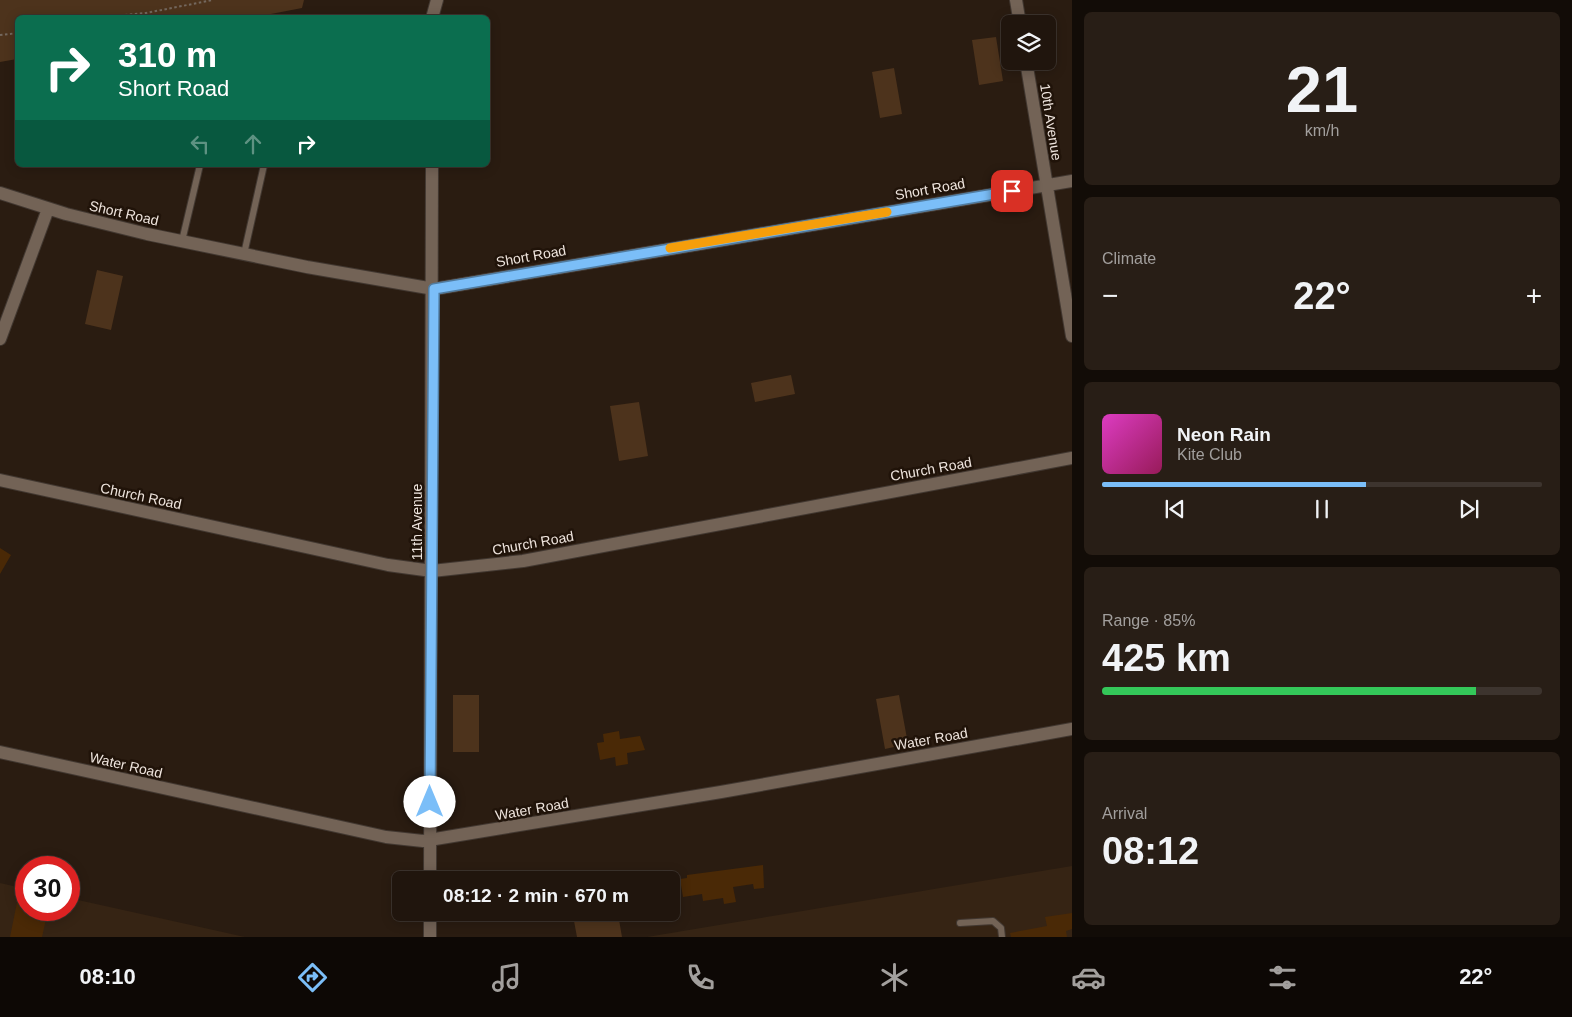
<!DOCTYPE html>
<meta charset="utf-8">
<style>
:root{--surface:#20150d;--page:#281e16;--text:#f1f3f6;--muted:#a29f9d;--line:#3d342e;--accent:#7bbef8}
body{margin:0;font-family:Helvetica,sans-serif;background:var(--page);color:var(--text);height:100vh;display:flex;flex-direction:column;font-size:19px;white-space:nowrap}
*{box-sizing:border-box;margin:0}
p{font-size:16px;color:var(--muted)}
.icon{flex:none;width:28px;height:28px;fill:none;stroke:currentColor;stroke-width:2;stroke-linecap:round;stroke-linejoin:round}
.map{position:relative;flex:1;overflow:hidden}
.side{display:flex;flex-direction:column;gap:12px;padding:12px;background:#120c07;width:500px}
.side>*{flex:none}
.guide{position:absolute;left:15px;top:15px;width:475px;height:152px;border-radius:8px;box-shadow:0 2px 12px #0003,0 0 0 1px var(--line);background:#0b6e4f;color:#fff;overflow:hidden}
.buttons{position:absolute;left:1001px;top:15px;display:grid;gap:10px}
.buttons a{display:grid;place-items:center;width:55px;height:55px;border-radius:8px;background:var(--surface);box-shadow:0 2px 12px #0003,0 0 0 1px var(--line);font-size:25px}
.speed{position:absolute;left:15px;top:856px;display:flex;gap:10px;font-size:25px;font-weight:700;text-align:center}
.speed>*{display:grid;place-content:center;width:65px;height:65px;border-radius:50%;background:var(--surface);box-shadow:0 2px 12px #0003,0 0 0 1px var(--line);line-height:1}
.speed .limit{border:8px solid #d22;background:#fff;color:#111}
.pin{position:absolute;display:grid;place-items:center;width:42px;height:42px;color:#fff;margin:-21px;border-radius:10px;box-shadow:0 2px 8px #0006}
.me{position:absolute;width:55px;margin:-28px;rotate:0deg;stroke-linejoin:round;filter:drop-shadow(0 0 4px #0008)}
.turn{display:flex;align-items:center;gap:18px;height:105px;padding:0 20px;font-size:22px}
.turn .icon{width:65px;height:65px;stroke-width:2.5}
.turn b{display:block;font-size:35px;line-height:42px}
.lanes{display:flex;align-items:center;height:48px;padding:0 20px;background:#0003;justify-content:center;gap:25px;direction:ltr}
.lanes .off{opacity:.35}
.big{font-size:38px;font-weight:700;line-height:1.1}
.side .tile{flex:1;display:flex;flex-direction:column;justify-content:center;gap:8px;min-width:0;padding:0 18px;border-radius:8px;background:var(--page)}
.side .dial{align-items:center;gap:0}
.dial b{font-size:65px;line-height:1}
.song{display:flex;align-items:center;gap:15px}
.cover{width:60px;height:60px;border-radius:8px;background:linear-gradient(135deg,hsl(310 70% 55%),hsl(330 70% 35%))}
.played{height:5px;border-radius:2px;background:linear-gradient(90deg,var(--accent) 60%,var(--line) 60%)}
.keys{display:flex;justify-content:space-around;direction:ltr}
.heat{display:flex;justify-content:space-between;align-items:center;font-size:28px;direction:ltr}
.charge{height:8px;border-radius:4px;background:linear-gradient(90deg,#34c759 85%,var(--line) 0)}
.trip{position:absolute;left:392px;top:871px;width:288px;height:50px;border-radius:8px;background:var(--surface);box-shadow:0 2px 12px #0003,0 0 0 1px var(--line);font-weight:700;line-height:50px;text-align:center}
.tabs{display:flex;height:80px;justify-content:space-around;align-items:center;background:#0d0805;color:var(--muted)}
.tabs .icon{width:35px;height:35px}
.tabs .selected{color:var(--accent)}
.tabs b{font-size:22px;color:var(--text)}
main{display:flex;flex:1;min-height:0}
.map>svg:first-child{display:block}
.built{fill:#362414}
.green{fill:#4d331c}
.building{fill:#4a2906}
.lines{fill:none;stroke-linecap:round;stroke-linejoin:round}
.lane-casing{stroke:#423831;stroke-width:8}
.street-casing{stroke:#423831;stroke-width:14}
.path{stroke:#74685e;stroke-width:2;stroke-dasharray:2.5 2.5;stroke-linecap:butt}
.lane{stroke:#736356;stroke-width:6}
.street{stroke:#736356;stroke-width:12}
.route-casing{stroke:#507ca1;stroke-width:12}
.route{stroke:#7bbef8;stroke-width:9}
.slow{stroke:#f59e0b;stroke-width:9}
.labels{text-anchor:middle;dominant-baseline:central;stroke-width:5;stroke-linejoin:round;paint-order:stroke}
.street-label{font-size:14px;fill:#eee4dd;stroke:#201309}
</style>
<main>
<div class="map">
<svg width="1072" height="937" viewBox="0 0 1072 937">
<rect width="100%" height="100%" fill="#2a1c11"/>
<path class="built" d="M1072,866V937H647Z
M0,883L26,889V910H69V898L245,937H0Z"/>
<path class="green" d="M0,0H304L302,8L250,18H18L17,59L0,62Z
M996,37L1003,81L979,85L972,40Z
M894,68L902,114L880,118L872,72Z
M97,270L123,276L111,330L85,324Z
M791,375L795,394L755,402L751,383Z
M639,402L648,456L619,461L610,406Z
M453,695H479V752H453Z
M899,695L908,744L885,749L876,699Z
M618,914L622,937H577L574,921Z"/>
<path class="building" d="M0,548L11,555L0,574Z
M619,731L620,739L640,736L645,750L627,753L628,764L616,766L615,757L600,760L597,743L604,742L603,734Z
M763,865L764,888L754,889L753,884L733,887L736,902L724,904L723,898L703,901L702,894L683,897L680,879L687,878V875Z
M22,878L26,879V910H48L42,937H10Z
M1072,913V929L1066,931L1067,937H1011L1010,933L1047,926L1045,917Z"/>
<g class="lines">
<defs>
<path id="lane" d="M182,241L200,165
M244,254L264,165
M960,923L993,921L1001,928L1002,937"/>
<path id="street" d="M1016,0L1020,24
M432,18L437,0
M1026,61L1072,336
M0,193L66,214L147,234L307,267L434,289L1072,181
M0,339L48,209
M0,480L388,565L432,571L523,561L1072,458
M0,752L386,837L423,841L721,792L1072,729
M430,880L432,165
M430,912V937"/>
</defs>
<use href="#lane" class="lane-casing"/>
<use href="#street" class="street-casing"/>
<path class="path" d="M90,18L146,13L213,0
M0,35L18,33"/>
<use href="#lane" class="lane"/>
<use href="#street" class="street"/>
</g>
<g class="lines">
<defs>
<path id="route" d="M430,802L434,289L1012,191"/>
</defs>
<use href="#route" class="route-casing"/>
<use href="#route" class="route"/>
<path class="slow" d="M670,248L887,212"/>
</g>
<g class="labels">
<g class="street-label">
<text transform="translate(1051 122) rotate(81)">10th Avenue</text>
<text transform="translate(930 189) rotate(-10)">Short Road</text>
<text transform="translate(124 213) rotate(13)">Short Road</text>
<text transform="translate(531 256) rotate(-10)">Short Road</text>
<text transform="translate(931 469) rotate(-10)">Church Road</text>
<text transform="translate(141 496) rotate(12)">Church Road</text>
<text transform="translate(417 522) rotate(-90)">11th Avenue</text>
<text transform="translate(533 543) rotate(-10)">Church Road</text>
<text transform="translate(931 739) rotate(-10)">Water Road</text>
<text transform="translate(126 765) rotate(13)">Water Road</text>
<text transform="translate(532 809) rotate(-10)">Water Road</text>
</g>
</g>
</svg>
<div class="buttons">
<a><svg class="icon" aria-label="layers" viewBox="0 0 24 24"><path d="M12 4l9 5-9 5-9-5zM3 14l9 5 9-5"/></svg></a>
</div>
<div class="speed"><div class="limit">30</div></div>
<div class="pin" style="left:1012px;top:191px;background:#d93025"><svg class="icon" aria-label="arrive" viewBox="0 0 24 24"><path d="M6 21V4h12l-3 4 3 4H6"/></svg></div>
<svg class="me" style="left:430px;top:802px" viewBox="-20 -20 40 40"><circle r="19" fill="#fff"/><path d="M0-13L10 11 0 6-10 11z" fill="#7bbef8"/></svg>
<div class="trip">08:12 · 2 min · 670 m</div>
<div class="guide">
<div class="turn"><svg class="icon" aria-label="right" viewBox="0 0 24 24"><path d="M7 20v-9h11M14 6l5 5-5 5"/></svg><div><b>310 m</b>Short Road</div></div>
<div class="lanes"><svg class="icon off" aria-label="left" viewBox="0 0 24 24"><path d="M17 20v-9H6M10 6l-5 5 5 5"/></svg><svg class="icon off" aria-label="ahead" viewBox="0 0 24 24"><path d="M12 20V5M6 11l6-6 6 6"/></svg><svg class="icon" aria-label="right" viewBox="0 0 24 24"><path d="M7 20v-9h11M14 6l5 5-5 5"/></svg></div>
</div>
</div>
<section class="side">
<div class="tile dial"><b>21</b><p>km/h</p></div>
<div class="tile"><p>Climate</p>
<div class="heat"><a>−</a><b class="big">22°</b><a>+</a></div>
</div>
<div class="tile">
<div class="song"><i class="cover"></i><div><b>Neon Rain</b><p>Kite Club</p></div></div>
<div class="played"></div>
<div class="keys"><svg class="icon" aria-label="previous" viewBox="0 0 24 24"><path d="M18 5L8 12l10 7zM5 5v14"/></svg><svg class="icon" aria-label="pause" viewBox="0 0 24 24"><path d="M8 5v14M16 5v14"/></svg><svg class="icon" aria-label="next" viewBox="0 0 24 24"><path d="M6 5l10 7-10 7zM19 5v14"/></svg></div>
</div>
<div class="tile"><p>Range · 85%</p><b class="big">425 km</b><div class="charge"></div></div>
<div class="tile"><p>Arrival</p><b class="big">08:12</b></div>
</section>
</main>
<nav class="tabs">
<b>08:10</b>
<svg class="icon selected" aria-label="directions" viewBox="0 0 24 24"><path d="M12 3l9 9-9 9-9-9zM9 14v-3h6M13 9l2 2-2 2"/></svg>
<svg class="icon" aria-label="music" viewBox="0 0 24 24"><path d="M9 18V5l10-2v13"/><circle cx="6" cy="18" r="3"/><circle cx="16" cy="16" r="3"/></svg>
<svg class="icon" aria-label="phone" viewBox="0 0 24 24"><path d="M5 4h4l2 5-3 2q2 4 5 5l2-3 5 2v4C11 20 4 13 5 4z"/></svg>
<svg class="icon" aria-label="climate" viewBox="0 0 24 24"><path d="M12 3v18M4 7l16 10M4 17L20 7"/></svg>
<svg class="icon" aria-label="car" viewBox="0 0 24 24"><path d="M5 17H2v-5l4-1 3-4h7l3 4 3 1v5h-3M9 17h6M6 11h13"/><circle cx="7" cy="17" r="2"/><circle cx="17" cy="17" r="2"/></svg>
<svg class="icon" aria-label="filters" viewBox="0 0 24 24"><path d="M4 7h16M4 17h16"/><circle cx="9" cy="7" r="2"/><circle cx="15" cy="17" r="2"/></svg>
<b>22°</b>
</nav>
